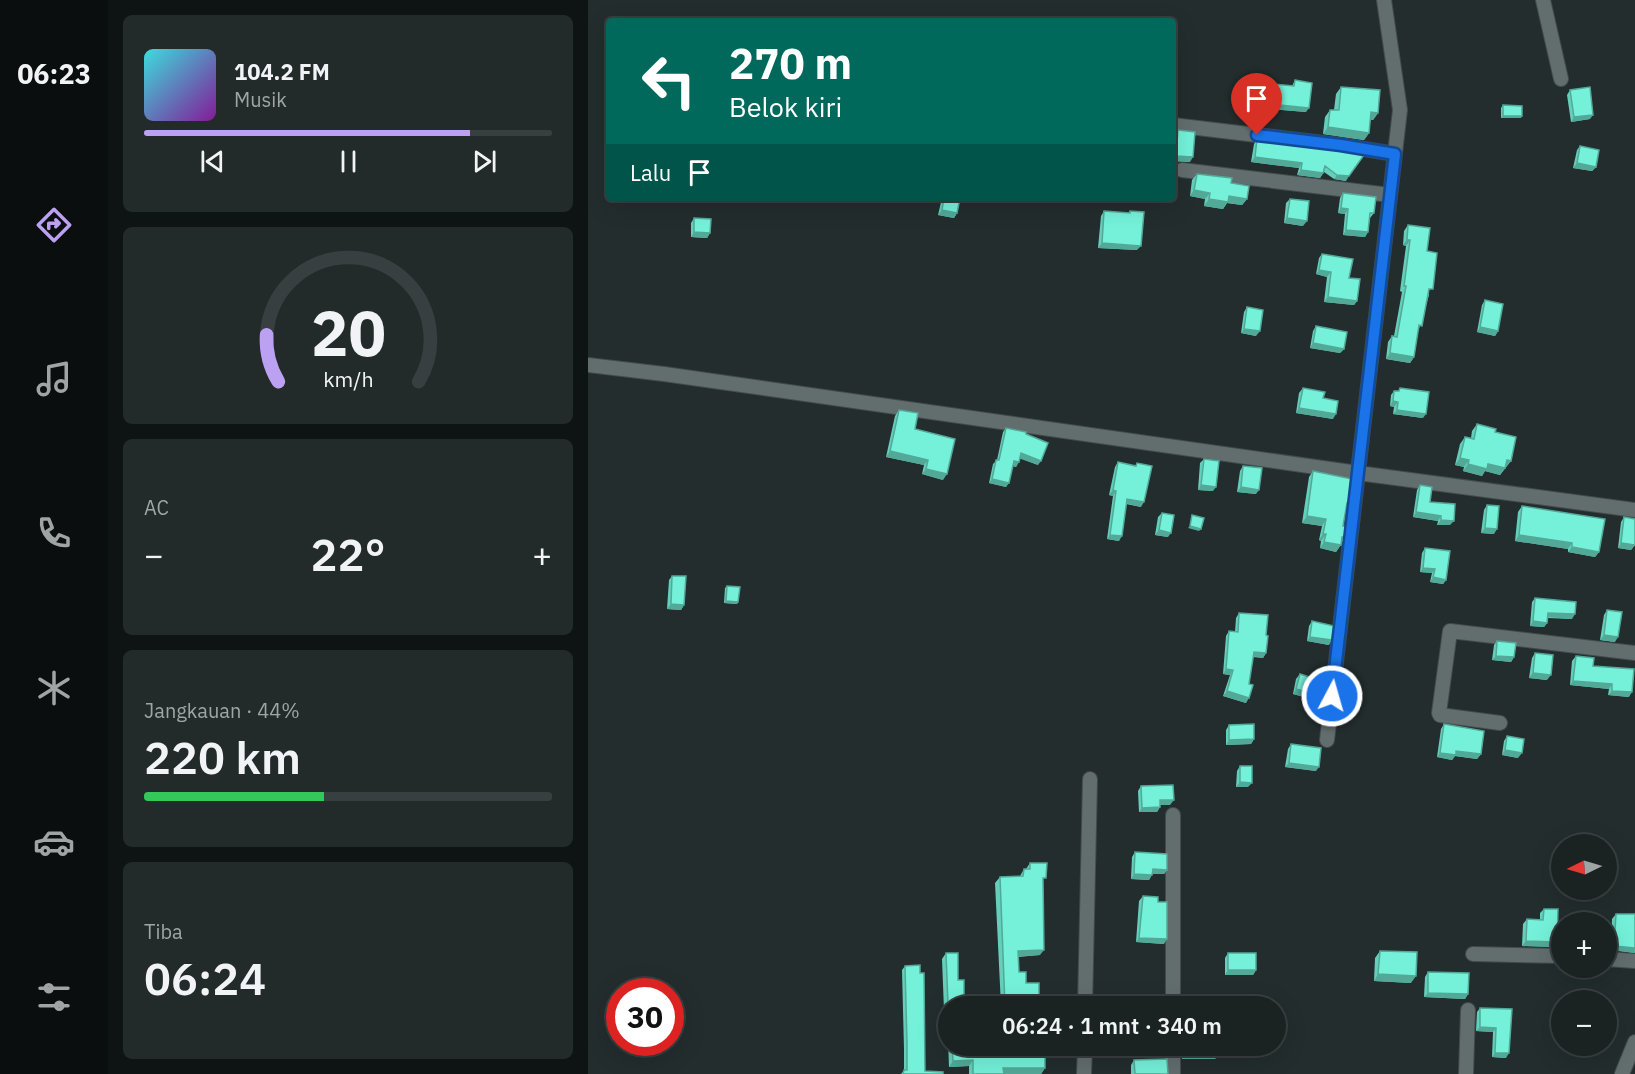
<!DOCTYPE html>
<html lang="id">
<meta charset="utf-8">
<style>
:root{--surface:#1a2222;--page:#232a2a;--text:#f1f3f6;--muted:#9fa4a5;--line:#383f40;--accent:#bca0f2}
body{margin:0;font-family:"IBM Plex Sans",sans-serif;background:var(--page);color:var(--text);height:100vh;display:flex;flex-direction:column;font-size:22px;white-space:nowrap}
*{box-sizing:border-box;margin:0}
p{font-size:20px;color:var(--muted)}
.icon{flex:none;width:33px;height:33px;fill:none;stroke:currentColor;stroke-width:2;stroke-linecap:round;stroke-linejoin:round}
.map{position:relative;flex:1;overflow:hidden}
.panel{display:flex;flex-direction:column;gap:15px;padding:15px;background:#0e1313;width:480px}
.panel>*{flex:none}
.banner{position:absolute;left:18px;top:18px;width:570px;height:183px;border-radius:6px;box-shadow:0 6px 24px #0002,0 0 0 2px var(--line);background:#00695c;color:#fff;overflow:hidden}
.needle{width:39px;rotate:265deg}
.buttons{position:absolute;left:963px;top:834px;display:grid;gap:12px}
.buttons a{display:grid;place-items:center;width:66px;height:66px;border-radius:50%;background:var(--surface);box-shadow:0 6px 24px #0002,0 0 0 2px var(--line);font-size:30px}
.speed{position:absolute;left:18px;top:978px;display:flex;gap:12px;font-size:30px;font-weight:700;text-align:center}
.speed>*{display:grid;place-content:center;width:78px;height:78px;border-radius:50%;background:var(--surface);box-shadow:0 6px 24px #0002,0 0 0 2px var(--line);line-height:1}
.speed .limit{border:9px solid #d22;background:#fff;color:#111}
.pin{position:absolute;display:grid;place-items:center;width:51px;height:51px;color:#fff;margin:-62px -26px;border-radius:50% 50% 50% 0;rotate:-45deg;box-shadow:0 0 6px #0007}
.pin .icon{rotate:45deg}
.me{position:absolute;width:66px;margin:-33px;rotate:6deg;stroke-linejoin:round;filter:drop-shadow(0 0 4px #0008)}
.turn{display:flex;align-items:center;gap:21px;height:126px;padding:0 24px;font-size:27px}
.turn .icon{width:78px;height:78px;stroke-width:2.5}
.turn b{display:block;font-size:42px;line-height:51px}
.then{display:flex;align-items:center;height:57px;padding:0 24px;background:#0003;gap:12px;font-size:22px}
.big{font-size:45px;font-weight:600;line-height:1.1}
.panel .widget{flex:1;display:flex;flex-direction:column;justify-content:center;gap:9px;min-width:0;padding:0 21px;border-radius:9px;background:var(--page)}
.panel .dial{align-items:center;gap:0}
.dial svg{height:156px;overflow:visible;fill:none;stroke:var(--line);stroke-width:7;stroke-linecap:round;text-anchor:middle}
.dial text{fill:var(--text);stroke:none}
.song{display:flex;align-items:center;gap:18px}
.cover{width:72px;height:72px;border-radius:9px;background:linear-gradient(135deg,hsl(180 70% 55%),hsl(290 70% 35%))}
.played{height:6px;border-radius:3px;background:linear-gradient(90deg,var(--accent) 80%,var(--line) 80%)}
.keys{display:flex;justify-content:space-around;direction:ltr}
.heat{display:flex;justify-content:space-between;align-items:center;font-size:33px;direction:ltr}
.charge{height:9px;border-radius:4px;background:linear-gradient(90deg,#34c759 44%,var(--line) 0)}
.trip{position:absolute;left:350px;top:996px;width:348px;height:60px;border-radius:30px;background:var(--surface);box-shadow:0 6px 24px #0002,0 0 0 2px var(--line);font-weight:600;line-height:60px;text-align:center}
main{display:flex;flex:1;min-height:0}
.dock{display:flex;flex-direction:column;width:108px;justify-content:space-around;align-items:center;background:#0a0e0e;color:var(--muted)}
.dock .icon{width:42px;height:42px}
.dock .selected{color:var(--accent)}
.dock b{font-size:27px;color:var(--text)}
.map>svg:first-child{display:block}
.lines{fill:none;stroke-linecap:round;stroke-linejoin:round}
.minor-casing{stroke:#434b4c;stroke-width:16}
.minor{stroke:#626d6e;stroke-width:14}
.wall{fill:#65cfbb}
.shaded-wall{fill:#52a998}
.building{fill:#75f1d9;stroke:#52a998;stroke-width:1.5}
.route-casing{stroke:#114b97;stroke-width:15}
.route{stroke:#1a73e8;stroke-width:10}
</style>
<main>
<nav class="dock">
<b>06:23</b>
<svg class="icon selected" aria-label="directions" viewBox="0 0 24 24"><path d="M12 3l9 9-9 9-9-9zM9 14v-3h6M13 9l2 2-2 2"/></svg>
<svg class="icon" aria-label="music" viewBox="0 0 24 24"><path d="M9 18V5l10-2v13"/><circle cx="6" cy="18" r="3"/><circle cx="16" cy="16" r="3"/></svg>
<svg class="icon" aria-label="phone" viewBox="0 0 24 24"><path d="M5 4h4l2 5-3 2q2 4 5 5l2-3 5 2v4C11 20 4 13 5 4z"/></svg>
<svg class="icon" aria-label="climate" viewBox="0 0 24 24"><path d="M12 3v18M4 7l16 10M4 17L20 7"/></svg>
<svg class="icon" aria-label="car" viewBox="0 0 24 24"><path d="M5 17H2v-5l4-1 3-4h7l3 4 3 1v5h-3M9 17h6M6 11h13"/><circle cx="7" cy="17" r="2"/><circle cx="17" cy="17" r="2"/></svg>
<svg class="icon" aria-label="filters" viewBox="0 0 24 24"><path d="M4 7h16M4 17h16"/><circle cx="9" cy="7" r="2"/><circle cx="15" cy="17" r="2"/></svg>
</nav>
<section class="panel">
<div class="widget">
<div class="song"><i class="cover"></i><div><b>104.2 FM</b><p>Musik</p></div></div>
<div class="played"></div>
<div class="keys"><svg class="icon" aria-label="previous" viewBox="0 0 24 24"><path d="M18 5L8 12l10 7zM5 5v14"/></svg><svg class="icon" aria-label="pause" viewBox="0 0 24 24"><path d="M8 5v14M16 5v14"/></svg><svg class="icon" aria-label="next" viewBox="0 0 24 24"><path d="M6 5l10 7-10 7zM19 5v14"/></svg></div>
</div>
<div class="widget dial"><svg viewBox="0 0 100 80">
<path d="M14 69A42 42 0 1 1 86 69"/>
<path d="M14 69A42 42 0 0 1 8 45" stroke="#bca0f2"/>
<text x="50" y="56" font-size="32" font-weight="700">20</text>
<text x="50" y="72" font-size="11">km/h</text>
</svg></div>
<div class="widget"><p>AC</p>
<div class="heat"><a>−</a><b class="big">22°</b><a>+</a></div>
</div>
<div class="widget"><p>Jangkauan · 44%</p><b class="big">220 km</b><div class="charge"></div></div>
<div class="widget"><p>Tiba</p><b class="big">06:24</b></div>
</section>
<div class="map">
<svg width="1047" height="1074" viewBox="0 0 1047 1074">
<rect width="100%" height="100%" fill="#232d2e"/>
<g class="lines">
<defs>
<path id="minor" d="M955,0L973,79
M585,125L752,145L807,154
M594,170L802,195
M0,365L76,374L770,473L1047,510
M912,723L852,715L851,713L862,631L1047,653
M739,740L812,110L796,0
M885,954L974,956
M1018,959L1047,961
M497,1006L502,779
M585,1006V815
M585,1046V1074
M496,1074L497,1046
M878,1074L880,1010
M1034,1074L1047,1042"/>
</defs>
<use href="#minor" class="minor-casing"/>
<use href="#minor" class="minor"/>
</g>
<path class="wall" d="M707,80L718,112L668,108L670,88L674,83L704,86Z
M753,87L790,113L785,120L782,119L781,133L776,140L735,134L737,117L742,110H746L748,94Z
M982,90L1002,119L983,122L979,95Z
M915,105L933,118H913V108Z
M590,130L602,162L585,161L587,135Z
M669,139L754,149L758,181L746,179L736,172L732,178L709,175L711,168L663,162L666,144Z
M992,146L1008,167L1004,171L985,168L989,150Z
M609,174L643,183L659,199L654,205L639,203L635,209L616,206L617,199L602,196L604,180Z
M755,193L786,213L782,218L780,232L777,237L755,235L757,214L750,213L752,198Z
M354,198H372L369,213L366,218L350,215Z
M702,199L715,226L696,223L698,203Z
M516,211L540,213L542,211L549,250L510,248L513,216Z
M106,218L122,233L119,238L103,237V223Z
M820,225L839,251L841,295L830,332L826,357L822,363L798,359L800,342L804,336H806L814,292L812,291L818,246L815,245L816,231Z
M734,254L761,278L769,301L766,305L736,302L739,277L728,274L731,258Z
M897,300L910,331L907,336L889,332L894,305Z
M659,307L668,336L653,333L656,312Z
M728,326L756,349L752,353L722,348L725,331Z
M715,388L735,398L745,419L708,413L711,393Z
M812,388L835,418L805,414L806,407L802,406L803,395L806,391H810Z
M311,410L327,429L355,480L334,474L336,465L298,457L307,416Z
M889,424L907,432L923,461L912,475L897,471L894,476L875,471L876,467L867,465L872,444L877,437L883,438L884,431Z
M418,428L438,434L450,465L432,458L428,467L425,466L418,487L401,483L405,464L409,460L415,432Z
M616,459L625,491L610,490L612,463Z
M530,462L547,466L549,463L553,507L538,504L531,541L519,539L525,496L521,495L527,467Z
M655,466L668,494L649,492L652,471Z
M725,471L761,503L758,507L755,526L757,538L748,552L732,548L733,541L731,540L734,526L714,523L721,477Z
M832,485L842,502L862,525H849L850,521L825,517L829,490Z
M899,505L906,534L893,533L896,510Z
M934,506L1011,552L1007,557L980,552V549L927,541L930,512Z
M574,513L580,537L567,535L570,517Z
M1036,517L1047,545L1043,550L1030,548L1033,522Z
M837,548L858,580L855,584L842,582L844,573L832,572L834,553Z
M84,576L96,605L93,610L79,609L81,580Z
M139,586L150,602L149,604L136,603L137,588Z
M947,598L984,619L960,618L959,623L956,627L942,626L944,602Z
M1019,610L1027,642L1012,640L1016,615Z
M651,613L678,635V653L675,658L665,657L658,703L635,696L642,675L635,674L638,636L641,631L647,632L648,618Z
M724,621L741,645L719,641L721,626Z
M909,641L926,657L923,662L904,660L906,645Z
M947,653L959,680L941,678L944,658Z
M988,656L1005,666L1041,697L1020,695L1021,689L982,685L984,661Z
M712,674L730,695L727,700L705,694L708,679Z
M856,724L893,754L889,759L867,756L864,760L849,757L853,729Z
M641,725L666,739L663,744L638,745V730Z
M919,736L930,758L914,755L916,741Z
M703,744L728,771L697,767L700,749Z
M652,766L660,787H648L649,771Z
M553,786L582,805H572V807L569,812H551L550,791Z
M547,852L579,870L576,874H564L561,880L543,879L544,857Z
M442,863L455,883L452,955L430,957L431,972L451,1005L457,1006H413L407,883L412,877L432,876L436,869H438Z
M555,896L570,902L576,944L548,942L551,901Z
M956,909L969,942L966,947L934,946L935,924L939,919L952,920V913Z
M1028,914L1047,953L1023,950L1024,919Z
M792,951L823,983L786,981L787,958Z
M358,953L370,980L376,1006H360V1046H457V1068L453,1074H381V1066L361,1067L359,1010H356L354,959Z
M640,953L668,970L665,975H637V958Z
M317,966L337,1071L355,1074H313L316,1070V1049L314,970Z
M840,972L880,994L877,999L836,997L837,977Z
M892,1008L924,1009L918,1058L904,1057L905,1032L888,1031L889,1012Z
M594,1046H630V1054L627,1059H594Z
M546,1060L579,1070L580,1074H543V1065Z"/>
<path class="shaded-wall" d="M672,103L721,108L718,112L668,108Z
M783,112L790,113L785,120L778,119Z
M1005,115L1002,119L983,122L986,117Z
M915,116H934L933,118H913Z
M740,127L781,133L776,140L735,134Z
M588,156L605,157L602,162L585,161Z
M667,157L714,163L711,168L663,162Z
M989,163L1008,167L1004,171L985,168Z
M713,170L735,173L732,178L709,175Z
M749,175L761,176L758,181L746,179Z
M606,190L622,193L617,199L602,196Z
M641,196L659,199L654,205L639,203L635,209L616,206L621,199Z
M499,198H513L511,201Z
M753,208L760,209L757,214L750,213Z
M354,210L369,213L366,218L350,215Z
M699,218L719,221L715,226L696,223Z
M758,230L780,232L777,237L755,235Z
M106,232L122,233L119,238L103,237Z
M819,240H822L818,246L815,245Z
M514,243L553,246L549,250L510,248Z
M731,270L743,272L739,277L728,274Z
M740,297L769,301L766,305L736,302Z
M892,327L910,331L907,336L889,332Z
M656,329L672,331L668,336L653,333Z
M725,343L756,349L752,353L722,348Z
M802,353L826,357L822,363L798,359Z
M805,401L810,402L806,407L802,406Z
M711,408L748,414L745,419L708,413Z
M809,410L838,414L835,418L805,414Z
M302,451L340,460L336,465L298,457Z
M433,453L453,461L450,465L430,458Z
M872,458L881,460L876,467L867,465Z
M919,460L923,461L918,467H914Z
M426,461L431,462L428,467L423,465Z
M880,464H900L917,468L912,475L897,471L894,476L875,471Z
M338,469L359,474L355,480L334,474Z
M404,479L421,483L418,487L401,483Z
M613,485L628,487L625,491L610,490Z
M653,487L671,490L668,494L649,492Z
M525,490L528,491L525,496L521,495Z
M539,499L556,502L553,507L536,503Z
M828,512L853,516L850,521L825,517Z
M719,516L738,519L734,526L714,523Z
M853,520L866,521L862,525H849Z
M602,526L613,529L611,531L600,528Z
M897,528L909,529L906,534L893,533Z
M571,530L583,533L580,537L567,535Z
M735,534H738L733,541L731,540Z
M522,535L534,536L531,541L519,539Z
M931,535L984,543L980,549L927,541Z
M736,542L753,545L748,552L732,548Z
M1033,543L1047,545L1043,550L1030,548Z
M984,547L1011,552L1007,557L980,552Z
M835,568L847,569L844,573L832,572Z
M845,577L858,580L855,584L842,582Z
M138,601L150,602L149,604L136,603Z
M83,604L96,605L93,610L79,609Z
M960,613L987,614L984,619L957,617Z
M945,621L959,623L956,627L942,626Z
M1016,635L1030,637L1027,642L1012,640Z
M722,637L744,640L741,645L719,641Z
M666,652L678,653L675,658L663,656Z
M908,656L926,657L923,662L904,660Z
M638,669L645,670L642,675L635,674Z
M945,673L963,675L959,680L941,678Z
M985,681L1024,684L1021,689L982,685Z
M708,689L730,695L727,700L705,694Z
M639,691L661,698L658,703L635,696Z
M1024,691L1044,692L1041,697L1020,695Z
M666,739L663,744L638,745L641,740Z
M917,750L934,753L930,758L914,755Z
M868,751L893,754L889,759L867,756L864,760L849,757L852,753Z
M701,763L731,767L728,771L697,767Z
M652,782L664,783L660,787H648Z
M572,800H586L582,805H569Z
M572,807L569,812H551L554,808Z
M565,869L579,870L576,874H562Z
M546,874L564,875L561,880L543,879Z
M551,938L579,939L576,944L548,942Z
M938,941L969,942L966,947L934,946Z
M1026,946L1047,948V953L1023,950Z
M456,950L452,955L426,957L430,951Z
M640,970H668L665,975H637Z
M790,974L828,976L823,983L786,981Z
M840,993L880,994L877,999L836,997Z
M360,1004H363L360,1006L359,1010H356Z
M892,1027L908,1028L905,1032L888,1031Z
M907,1053H921L918,1058L904,1057Z
M597,1054H630L627,1059H594Z
M385,1060L381,1066L361,1067L365,1061Z
M415,1068H457L453,1074H411Z"/>
<path class="building" d="M707,80L724,83L721,108L672,103L674,83L706,86Z
M753,87L792,90L790,113L783,112L781,133L740,127L742,110H751Z
M1002,87L1005,115L986,117L982,90Z
M915,105L934,106V116H915Z
M590,130L607,132L605,157L588,156Z
M669,139L754,149L771,152L776,155L761,176L749,175L737,166L735,173L713,170L714,163L667,157Z
M992,146L1011,150L1008,167L989,163Z
M609,174L644,178L643,183L661,186L659,199L641,196L640,202L621,199L622,193L606,190Z
M755,193L788,197L786,213H782L780,232L758,230L760,209L753,208Z
M356,198H372L369,213L354,210Z
M702,199L721,201L719,221L699,218Z
M516,211L542,213V211L556,212L553,246L514,243Z
M106,218L123,219L122,233L106,232Z
M820,225L842,228L839,251L849,253L845,289H841L834,326L831,325L826,357L802,353L804,336L809,337L818,286H816L822,240H819Z
M734,254L765,259L761,278L772,279L769,301L740,297L743,272L731,270Z
M897,300L915,304L910,331L892,327Z
M659,307L675,310L672,331L656,329Z
M728,326L759,332L756,349L725,343Z
M715,388L737,392L735,398L750,401L748,414L711,408Z
M812,388L841,392L838,414L809,410L810,402L805,401L806,391H811Z
M311,410L330,413L327,429L367,439L359,474L338,469L340,460L302,451Z
M889,424L908,429L907,432L928,437L923,461L919,460L917,468L900,464L899,469L880,464L881,460L872,458L877,437L886,439Z
M418,428L438,432V434L460,443L453,461L433,453L431,462L426,461L421,483L404,479L408,460H411Z
M616,459L631,461L628,487L613,485Z
M530,462L548,466L549,463L564,466L556,502L539,499L534,536L522,535L528,491L525,490Z
M655,466L674,468L671,490L653,487Z
M725,471L764,479L761,503H759L755,526L758,527L757,538L754,537L753,545L736,542L738,534H735L738,519L719,516Z
M832,485L844,487L842,502L867,504L866,521L853,520V516L828,512Z
M899,505L911,506L909,529L897,528Z
M934,506L1017,519L1011,552L984,547V543L931,535Z
M574,513L586,515L583,533L571,530Z
M604,515L616,518L613,529L602,526Z
M1036,517L1047,519V545L1033,543Z
M837,548L862,551L858,580L845,577L847,569L835,568Z
M84,576H98L96,605L83,604Z
M139,586L152,587L150,602L138,601Z
M947,598L988,602L987,614L960,613L959,623L945,621Z
M1019,610L1034,612L1030,637L1016,635Z
M651,613L680,615L678,635L680,636L678,653L666,652L661,684L665,685L661,698L639,691L645,670L638,669L641,631L650,632Z
M724,621L746,626L744,640L722,637Z
M909,641L928,643L926,657L908,656Z
M947,653L965,655L963,675L945,673Z
M988,656L1006,658L1005,666L1046,669L1044,692L1024,691V684L985,681Z
M712,674L734,681L730,695L708,689Z
M666,724V739L641,740V725Z
M856,724L896,731L893,754L868,751V755L852,753Z
M919,736L936,739L934,753L917,750Z
M703,744L733,748L731,767L701,763Z
M652,766H664V783L652,782Z
M585,785L586,800H572V807L554,808L553,786Z
M547,852L579,854V870L565,869L564,875L546,874Z
M442,863H459L458,878H455L456,950L430,951L431,972H438V983H451V1005H457V1006H417L412,877L435,876L436,869H442Z
M555,896L570,897V902H579V939L551,938Z
M956,909H970L969,942L938,941L939,919L955,920Z
M1028,914H1047V948L1026,946Z
M792,951L829,952L828,976L790,974Z
M358,953H370V980H376V1006H363V1004H360Z
M640,953H668V970H640Z
M332,965V973H336L337,1071L355,1072V1074H315L316,1070H319V1044L317,966Z
M840,972L881,973L880,994L840,993Z
M892,1008L924,1009L921,1053H907L908,1028L892,1027Z
M364,1046H457V1068H415L416,1074H385V1060L365,1061Z
M597,1046H630V1054H597Z
M579,1059L580,1074H547L546,1060Z"/>
<g class="lines">
<defs>
<path id="route" d="M669,135L753,145L807,154L744,696"/>
</defs>
<use href="#route" class="route-casing"/>
<use href="#route" class="route"/>
</g>
</svg>
<div class="buttons">
<a><svg class="needle" viewBox="-14 -14 28 28"><path d="M0-13l5 13h-10z" fill="#e53935"/><path d="M0 13l5-13h-10z" fill="#9fa4a5"/></svg></a>
<a>+</a>
<a>−</a>
</div>
<div class="speed"><div class="limit">30</div></div>
<div class="pin" style="left:669px;top:135px;background:#d93025"><svg class="icon" aria-label="arrive" viewBox="0 0 24 24"><path d="M6 21V4h12l-3 4 3 4H6"/></svg></div>
<svg class="me" style="left:744px;top:696px" viewBox="-20 -20 40 40"><circle r="17" fill="#1a73e8" stroke="#fff" stroke-width="3"/><path d="M0-11L8 9 0 5-8 9z" fill="#fff"/></svg>
<div class="trip">06:24 · 1 mnt · 340 m</div>
<div class="banner">
<div class="turn"><svg class="icon" aria-label="left" viewBox="0 0 24 24"><path d="M17 20v-9H6M10 6l-5 5 5 5"/></svg><div><b>270 m</b>Belok kiri</div></div>
<div class="then">Lalu<svg class="icon" aria-label="arrive" viewBox="0 0 24 24"><path d="M6 21V4h12l-3 4 3 4H6"/></svg></div>
</div>
</div>
</main>
